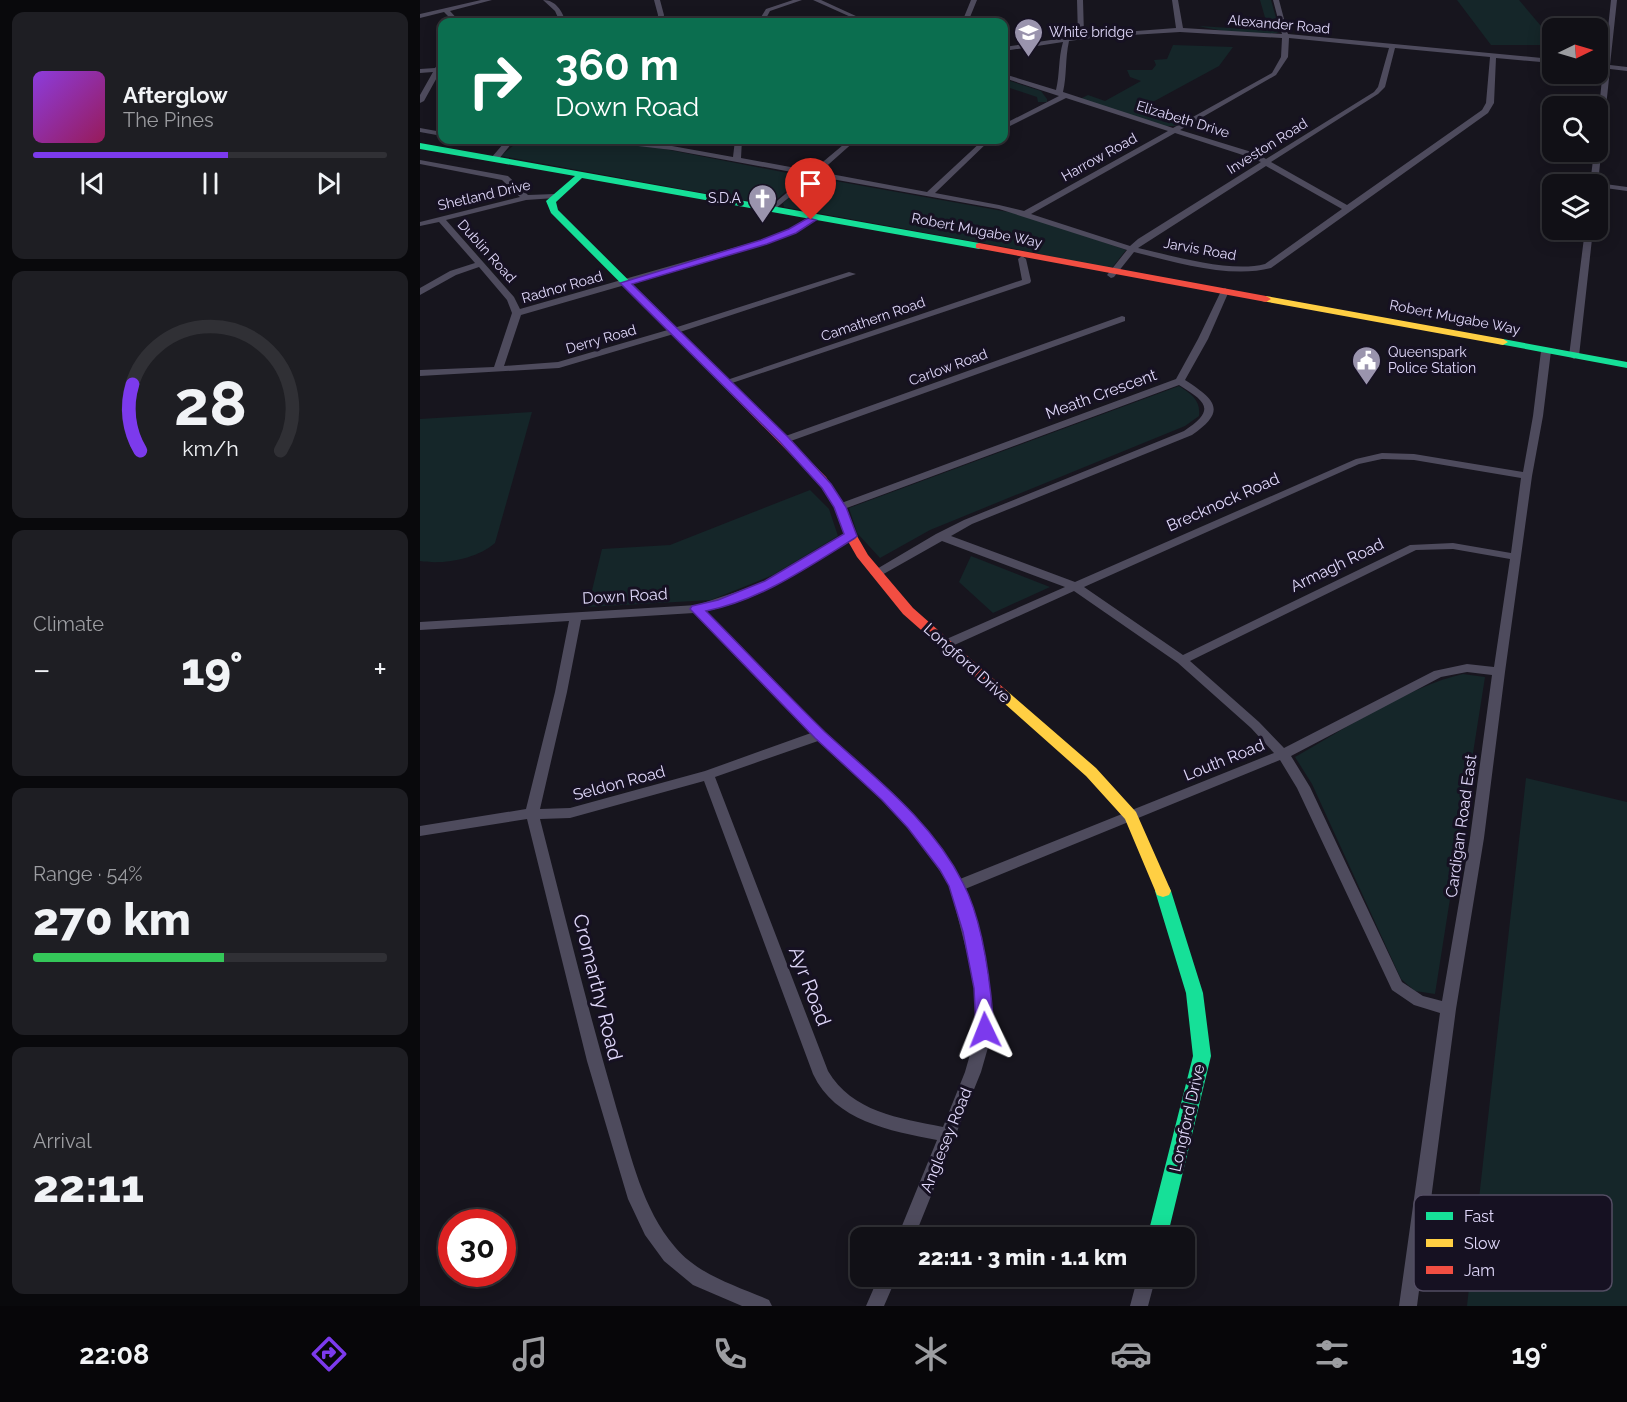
<!DOCTYPE html>
<meta charset="utf-8">
<style>
:root{--surface:#111016;--page:#1e1e23;--text:#f1f3f6;--muted:#9c9da1;--line:#303035;--accent:#7c3aed}
body{margin:0;font-family:Raleway,sans-serif;background:var(--page);color:var(--text);height:100vh;display:flex;flex-direction:column;font-size:22px;white-space:nowrap}
*{box-sizing:border-box;margin:0}
p{font-size:20px;color:var(--muted)}
.icon{flex:none;width:33px;height:33px;fill:none;stroke:currentColor;stroke-width:2;stroke-linecap:round;stroke-linejoin:round}
.map{position:relative;flex:1;overflow:hidden}
.panel{display:flex;flex-direction:column;gap:12px;padding:12px;background:#09090c;width:420px}
.panel>*{flex:none}
.banner{position:absolute;left:18px;top:18px;width:570px;height:126px;border-radius:12px;box-shadow:0 3px 15px #0003,0 0 0 2px var(--line);background:#0b6e4f;color:#fff;overflow:hidden}
.needle{width:39px;rotate:85deg}
.fabs{position:absolute;left:1122px;top:18px;display:grid;gap:12px}
.fabs a{display:grid;place-items:center;width:66px;height:66px;border-radius:12px;background:var(--surface);box-shadow:0 3px 15px #0003,0 0 0 2px var(--line);font-size:30px}
.speed{position:absolute;left:18px;top:1209px;display:flex;gap:12px;font-size:30px;font-weight:700;text-align:center}
.speed>*{display:grid;place-content:center;width:78px;height:78px;border-radius:50%;background:var(--surface);box-shadow:0 3px 15px #0003,0 0 0 2px var(--line);line-height:1}
.speed .limit{border:9px solid #d22;background:#fff;color:#111}
.pin{position:absolute;display:grid;place-items:center;width:51px;height:51px;color:#fff;margin:-62px -26px;border-radius:50% 50% 50% 0;rotate:-45deg;box-shadow:0 0 6px #0007}
.pin .icon{rotate:45deg}
.me{position:absolute;width:66px;margin:-33px;rotate:358deg;stroke-linejoin:round;filter:drop-shadow(0 0 4px #0008)}
.turn{display:flex;align-items:center;gap:21px;height:126px;padding:0 18px;font-size:27px}
.turn .icon{width:78px;height:78px;stroke-width:2.5}
.turn b{display:block;font-size:42px;line-height:51px}
.big{font-size:45px;font-weight:800;line-height:1.1}
.panel .tile{flex:1;display:flex;flex-direction:column;justify-content:center;gap:9px;min-width:0;padding:0 21px;border-radius:12px;background:var(--page)}
.panel .dial{align-items:center;gap:0}
.dial svg{height:156px;overflow:visible;fill:none;stroke:var(--line);stroke-width:7;stroke-linecap:round;text-anchor:middle}
.dial text{fill:var(--text);stroke:none}
.song{display:flex;align-items:center;gap:18px}
.cover{width:72px;height:72px;border-radius:9px;background:linear-gradient(135deg,hsl(270 70% 55%),hsl(330 70% 35%))}
.played{height:6px;border-radius:3px;background:linear-gradient(90deg,var(--accent) 55%,var(--line) 55%)}
.keys{display:flex;justify-content:space-around;direction:ltr}
.heat{display:flex;justify-content:space-between;align-items:center;font-size:33px;direction:ltr}
.charge{height:9px;border-radius:4px;background:linear-gradient(90deg,#34c759 54%,var(--line) 0)}
.trip{position:absolute;left:430px;top:1227px;width:345px;height:60px;border-radius:12px;background:var(--surface);box-shadow:0 3px 15px #0003,0 0 0 2px var(--line);font-weight:800;line-height:60px;text-align:center}
.dock{display:flex;height:96px;justify-content:space-around;align-items:center;background:#070609;color:var(--muted)}
.dock .icon{width:42px;height:42px}
.dock .selected{color:var(--accent)}
.dock b{font-size:27px;color:var(--text)}
main{display:flex;flex:1;min-height:0}
.map>svg:first-child{display:block}
.green{fill:#152629}
.lines{fill:none;stroke-linecap:round;stroke-linejoin:round}
.street{fill:#4e4b5d;fill-rule:evenodd}
.fast{fill:#16e098;fill-rule:evenodd}
.slow{fill:#ffcf43;fill-rule:evenodd}
.jam{fill:#f24e42;fill-rule:evenodd}
.route{fill:#7c3aed;stroke:#51269a;stroke-width:1.5}
.labels{text-anchor:middle;dominant-baseline:central;stroke-width:6;stroke-linejoin:round;paint-order:stroke}
.far-street-label{font-size:14px;fill:#e0d8fa;stroke:#161122}
.far-poi-label{font-size:14px;fill:#e0d8fa;stroke:#161122;text-anchor:start}
.street-label{font-size:16px;fill:#e0d8fa;stroke:#161122}
.near-street-label{font-size:20px;fill:#e0d8fa;stroke:#161122}
.key{fill:#161122;stroke:#534d63;stroke-width:1.5}
.key-label{font-size:16px;fill:#e0d8fa}
</style>
<main>
<section class="panel">
<div class="tile">
<div class="song"><i class="cover"></i><div><b>Afterglow</b><p>The Pines</p></div></div>
<div class="played"></div>
<div class="keys"><svg class="icon" aria-label="previous" viewBox="0 0 24 24"><path d="M18 5L8 12l10 7zM5 5v14"/></svg><svg class="icon" aria-label="pause" viewBox="0 0 24 24"><path d="M8 5v14M16 5v14"/></svg><svg class="icon" aria-label="next" viewBox="0 0 24 24"><path d="M6 5l10 7-10 7zM19 5v14"/></svg></div>
</div>
<div class="tile dial"><svg viewBox="0 0 100 80">
<path d="M14 69A42 42 0 1 1 86 69"/>
<path d="M14 69A42 42 0 0 1 10 35" stroke="#7c3aed"/>
<text x="50" y="56" font-size="32" font-weight="700">28</text>
<text x="50" y="72" font-size="11">km/h</text>
</svg></div>
<div class="tile"><p>Climate</p>
<div class="heat"><a>−</a><b class="big">19°</b><a>+</a></div>
</div>
<div class="tile"><p>Range · 54%</p><b class="big">270 km</b><div class="charge"></div></div>
<div class="tile"><p>Arrival</p><b class="big">22:11</b></div>
</section>
<div class="map">
<svg width="1207" height="1306" viewBox="0 0 1207 1306">
<rect width="100%" height="100%" fill="#17151e"/>
<path class="green" d="M840,0H851L860,32C841,38 799,31 779,26L841,30L848,28Z
M1037,0H1099L1132,39V45H1071Z
M753,45L813,47L799,66L718,110L750,121L765,122L757,126H745L660,99L668,95L685,101L721,81L710,77L707,70H732L736,65L734,60L747,59Z
M584,79L621,91L627,99V102H618L617,97L584,86Z
M100,143L135,146L201,143L229,146L383,176L354,202L344,204L81,156L94,145Z
M393,177L605,215L706,250L691,269L596,249L364,207L363,203Z
M759,386C771,394 781,400 779,416L765,426L510,530L460,558L437,533L429,508Z
M112,412L75,543C57,559 23,565 0,561V419Z
M390,490L409,509L418,536L353,575L291,600L168,607L182,549L250,545Z
M551,556L630,587L573,613L539,582Z
M1043,674L1065,677L1015,994L995,991L981,979L892,784L875,757C926,728 987,687 1043,674Z
M1106,778L1207,802V1306H1047Z"/>
<g class="lines">
<path class="street" d="M61,0H72L30,11L40,22H34L24,12L0,18V14Z
M123,0C136,0 142,11 146,22H140L135,11Z
M234,0H240L244,15L243,22H237L238,15Z
M373,0H382L350,11L344,22H338L346,9Z
M393,0H401L449,22H442Z
M551,0H557L548,22H542Z
M657,0H663L664,35L756,28L752,0H758L763,28L862,34L853,0H859L868,34L1132,59V63L1076,58L1074,103L1068,113L851,268C810,279 755,262 714,252L694,277L691,278L687,275L707,250L579,209L395,176L349,214H346V210L388,175L252,150L201,144L147,146L92,143L78,160L71,158L84,143L72,142V140L147,142L201,140L252,146L313,157L315,140H322L321,158L392,171L429,140H436L400,172L507,192L563,140H570L515,193L579,205L604,211L748,131L646,98L584,129V124L639,96L584,78V74L636,90C640,74 638,59 643,42L584,51V47L644,38L647,36H658ZM760,32L862,38L861,57L852,73L753,128L643,92C647,75 645,59 649,41L679,37ZM869,38L969,48L958,87L954,92L846,159L838,154L760,130L856,75L868,57ZM975,48L1070,57L1066,103L1062,110L927,205L851,162L958,94L965,87ZM755,133L832,158L841,162L718,239L710,246L611,214ZM846,166L922,209L845,264C811,273 753,256 718,248Z
M1191,0H1197L1190,65L1207,67V71L1190,69L1178,183L1207,187V191L1178,187V184H1170L1174,152H1178V118L1183,69L1178,68V64L1184,65Z
M22,60V72H20L4,101L0,103V95L13,72L0,73V69L15,68Z
M0,128L22,132V136L0,132Z
M0,160L88,176L108,195L135,194L139,196L135,198L106,200L26,220L94,297L100,309L341,240L369,229L394,214L401,216L375,233L347,244L101,315L84,366L138,362L251,329L429,272L436,274L257,333L139,368L0,376V370L74,367L92,313L87,300L59,267L36,275L0,295V288L30,271L55,263L19,222L0,226V222L100,197L82,180L0,164Z
M1165,230H1173L1159,356L1154,359L1149,356Z
M602,256L606,259L611,281L610,283L309,384H303L301,382L602,280L598,259Z
M805,288L809,291L788,339L765,380C796,400 807,411 772,435L552,524L531,536L655,582L936,459L962,453L994,454L1103,472L1113,416L1121,351L1126,348L1131,351L1123,416L1112,476L1085,672L1064,838L1036,1009L997,1306H979L1020,1013L994,1005L972,990L877,788L860,760L545,889L570,988L573,1030L561,1072L494,1238H477L517,1140C470,1131 415,1121 393,1074L284,781L150,818L120,819C145,916 169,1014 197,1110C212,1158 222,1208 255,1247C278,1275 317,1286 349,1300L352,1306H322L273,1285L244,1261L225,1235L208,1199L167,1061L107,819L0,836V826L106,809L135,692L149,621L0,630V622L277,605L334,586L372,567L427,534H435L436,536L435,538C387,568 340,597 285,611L404,732L473,793L517,843L540,879L854,753L831,728L758,663L654,591L530,647H522L520,644L522,641L645,587L522,541L460,576L456,577L450,573L516,534L544,520L764,431C796,410 787,402 759,385L424,509H416L415,507L416,505L756,379L778,339L801,291ZM962,459L994,460L1101,478L1091,553L1033,543L990,545L763,655L664,587L939,464ZM1033,549L1090,559L1074,667L1047,664L1014,671L864,748L839,722L770,661L996,550ZM274,613L391,733L285,771L150,808L120,809L147,692L161,620ZM1047,672L1072,675L1050,838L1022,1001L1003,996L982,982L890,787L871,756L1021,677ZM398,741L463,799L507,851L530,887L556,988L557,1030L545,1072L523,1127C479,1118 432,1112 408,1071L295,777Z
M702,316L705,317V321L368,442H360L359,440L360,438Z
M459,1276H477L464,1306H446Z
M718,1276H736L728,1306H710Z"/>
<path class="fast" d="M0,143L559,243L564,246L559,249L162,178L136,202L138,210L319,390V394H311L131,213L126,201L155,176L0,149Z
M1083,339L1207,362V368L1079,344V340Z
M743,885L749,887L751,891L783,993L791,1056L747,1238H727L773,1056L766,993L735,891L737,887Z"/>
<path class="slow" d="M846,296L1083,339L1088,342L1083,345L842,301V297Z
M581,688L586,690L676,768L716,812L751,891L749,895L743,897L737,895L705,819L666,776L576,696L574,693Z"/>
<path class="jam" d="M559,243L846,296L851,299L846,302L556,248V244Z
M315,389L319,390L406,477L426,507L437,536L448,555L493,608L586,690L588,693L586,696H576L483,614L437,557L425,536L414,507L398,482L311,394V390Z"/>
</g>
<path class="route" d="M388,218L396,220L376,233L347,244L212,284L368,437L411,484L426,507L437,536L435,538C388,567 341,600 286,611C326,651 365,693 405,732C455,778 512,821 543,883C563,921 571,987 574,1030L571,1035L565,1037L559,1035L556,1030L554,988L543,932L529,886L520,870L488,828L462,800L395,738L270,609L272,606L298,600L345,581L424,534L414,507L402,488L360,442L200,283L341,240L369,229Z"/>
<defs>
<symbol id="university-pin" viewBox="-11 -11 22 30"><path d="M0 17L-7.5 6A9.5 9.5 0 1 1 7.5 6Z" fill="#9a94ad" stroke="#161122"/><path d="M0-5L7-2L0 1L-7-2ZM-4 1L0 2.5L4 1V4Q0 6-4 4Z" fill="#fff"/></symbol>
<symbol id="church-pin" viewBox="-11 -11 22 30"><path d="M0 17L-7.5 6A9.5 9.5 0 1 1 7.5 6Z" fill="#9a94ad" stroke="#161122"/><path d="M-1.2-6h2.4v3.5h3.3v2.4h-3.3V6h-2.4V-.1h-3.3v-2.4h3.3Z" fill="#fff"/></symbol>
<symbol id="civic-pin" viewBox="-11 -11 22 30"><path d="M0 17L-7.5 6A9.5 9.5 0 1 1 7.5 6Z" fill="#9a94ad" stroke="#161122"/><path d="M-.6-6.5H3V-4.5H.6V-3L4-1V1h2V6H-6V1h2V-1L-.6-3ZM-1.2 2.5V6h2.4V2.5Z" fill="#fff"/></symbol>
</defs>
<g fill-rule="evenodd">
<use href="#university-pin" x="592" y="16" width="33" height="45"/>
<use href="#church-pin" x="326" y="182" width="33" height="45"/>
<use href="#civic-pin" x="930" y="344" width="33" height="45"/>
</g>
<g class="labels">
<g class="far-street-label">
<text transform="translate(859 24) rotate(5)">Alexander Road</text>
<text transform="translate(763 119) rotate(17)">Elizabeth Drive</text>
<text transform="translate(847 146) rotate(-32)">Investon Road</text>
<text transform="translate(679 157) rotate(-29)">Harrow Road</text>
<text transform="translate(64 195) rotate(-13)">Shetland Drive</text>
<text transform="translate(557 230) rotate(11)">Robert Mugabe Way</text>
<text transform="translate(780 249) rotate(10)">Jarvis Road</text>
<text transform="translate(67 251) rotate(48)">Dublin Road</text>
<text transform="translate(142 287) rotate(-16)">Radnor Road</text>
<text transform="translate(1035 317) rotate(11)">Robert Mugabe Way</text>
<text transform="translate(453 319) rotate(-19)">Camathern Road</text>
<text transform="translate(181 339) rotate(-16)">Derry Road</text>
<text transform="translate(528 367) rotate(-20)">Carlow Road</text>
</g>
<g class="far-poi-label">
<text x="629" y="32">White bridge</text>
<text x="321" y="198" text-anchor="end">S.D.A</text>
<text x="968" y="352">Queenspark<tspan x="968" dy="16">Police Station</tspan></text>
</g>
<g class="street-label">
<text transform="translate(681 394) rotate(-20)">Meath Crescent</text>
<text transform="translate(803 502) rotate(-24)">Brecknock Road</text>
<text transform="translate(917 565) rotate(-26)">Armagh Road</text>
<text transform="translate(205 596) rotate(-3)">Down Road</text>
<text transform="translate(547 663) rotate(42)">Longford Drive</text>
<text transform="translate(804 760) rotate(-22)">Louth Road</text>
<text transform="translate(199 783) rotate(-15)">Seldon Road</text>
<text transform="translate(1041 826) rotate(-82)">Cardigan Road East</text>
<text transform="translate(767 1118) rotate(-77)">Longford Drive</text>
<text transform="translate(526 1140) rotate(-68)">Anglesey Road</text>
</g>
<g class="near-street-label">
<text transform="translate(390 986) rotate(69)">Ayr Road</text>
<text transform="translate(178 987) rotate(76)">Cromarthy Road</text>
</g>
</g>
<rect x="994" y="1195" width="198" height="96" rx="9" class="key"/>
<rect x="1006" y="1212" width="27" height="8" fill="#16e098"/>
<rect x="1006" y="1239" width="27" height="8" fill="#ffcf43"/>
<rect x="1006" y="1266" width="27" height="8" fill="#f24e42"/>
<g class="key-label">
<text x="1044" y="1222">Fast</text>
<text x="1044" y="1249">Slow</text>
<text x="1044" y="1276">Jam</text>
</g>
</svg>
<div class="fabs">
<a><svg class="needle" viewBox="-14 -14 28 28"><path d="M0-13l5 13h-10z" fill="#e53935"/><path d="M0 13l5-13h-10z" fill="#9c9da1"/></svg></a>
<a><svg class="icon" aria-label="search" viewBox="0 0 24 24"><circle cx="10" cy="10" r="6"/><path d="M15 15l6 6"/></svg></a>
<a><svg class="icon" aria-label="layers" viewBox="0 0 24 24"><path d="M12 4l9 5-9 5-9-5zM3 14l9 5 9-5"/></svg></a>
</div>
<div class="speed"><div class="limit">30</div></div>
<div class="pin" style="left:391px;top:220px;background:#d93025"><svg class="icon" aria-label="arrive" viewBox="0 0 24 24"><path d="M6 21V4h12l-3 4 3 4H6"/></svg></div>
<svg class="me" style="left:565px;top:1030px" viewBox="-20 -20 40 40"><path d="M0-17L14 15 0 8-14 15z" fill="#7c3aed" stroke="#fff" stroke-width="4"/></svg>
<div class="trip">22:11 · 3 min · 1.1 km</div>
<div class="banner">
<div class="turn"><svg class="icon" aria-label="right" viewBox="0 0 24 24"><path d="M7 20v-9h11M14 6l5 5-5 5"/></svg><div><b>360 m</b>Down Road</div></div>
</div>
</div>
</main>
<nav class="dock">
<b>22:08</b>
<svg class="icon selected" aria-label="directions" viewBox="0 0 24 24"><path d="M12 3l9 9-9 9-9-9zM9 14v-3h6M13 9l2 2-2 2"/></svg>
<svg class="icon" aria-label="music" viewBox="0 0 24 24"><path d="M9 18V5l10-2v13"/><circle cx="6" cy="18" r="3"/><circle cx="16" cy="16" r="3"/></svg>
<svg class="icon" aria-label="phone" viewBox="0 0 24 24"><path d="M5 4h4l2 5-3 2q2 4 5 5l2-3 5 2v4C11 20 4 13 5 4z"/></svg>
<svg class="icon" aria-label="climate" viewBox="0 0 24 24"><path d="M12 3v18M4 7l16 10M4 17L20 7"/></svg>
<svg class="icon" aria-label="car" viewBox="0 0 24 24"><path d="M5 17H2v-5l4-1 3-4h7l3 4 3 1v5h-3M9 17h6M6 11h13"/><circle cx="7" cy="17" r="2"/><circle cx="17" cy="17" r="2"/></svg>
<svg class="icon" aria-label="filters" viewBox="0 0 24 24"><path d="M4 7h16M4 17h16"/><circle cx="9" cy="7" r="2"/><circle cx="15" cy="17" r="2"/></svg>
<b>19°</b>
</nav>
